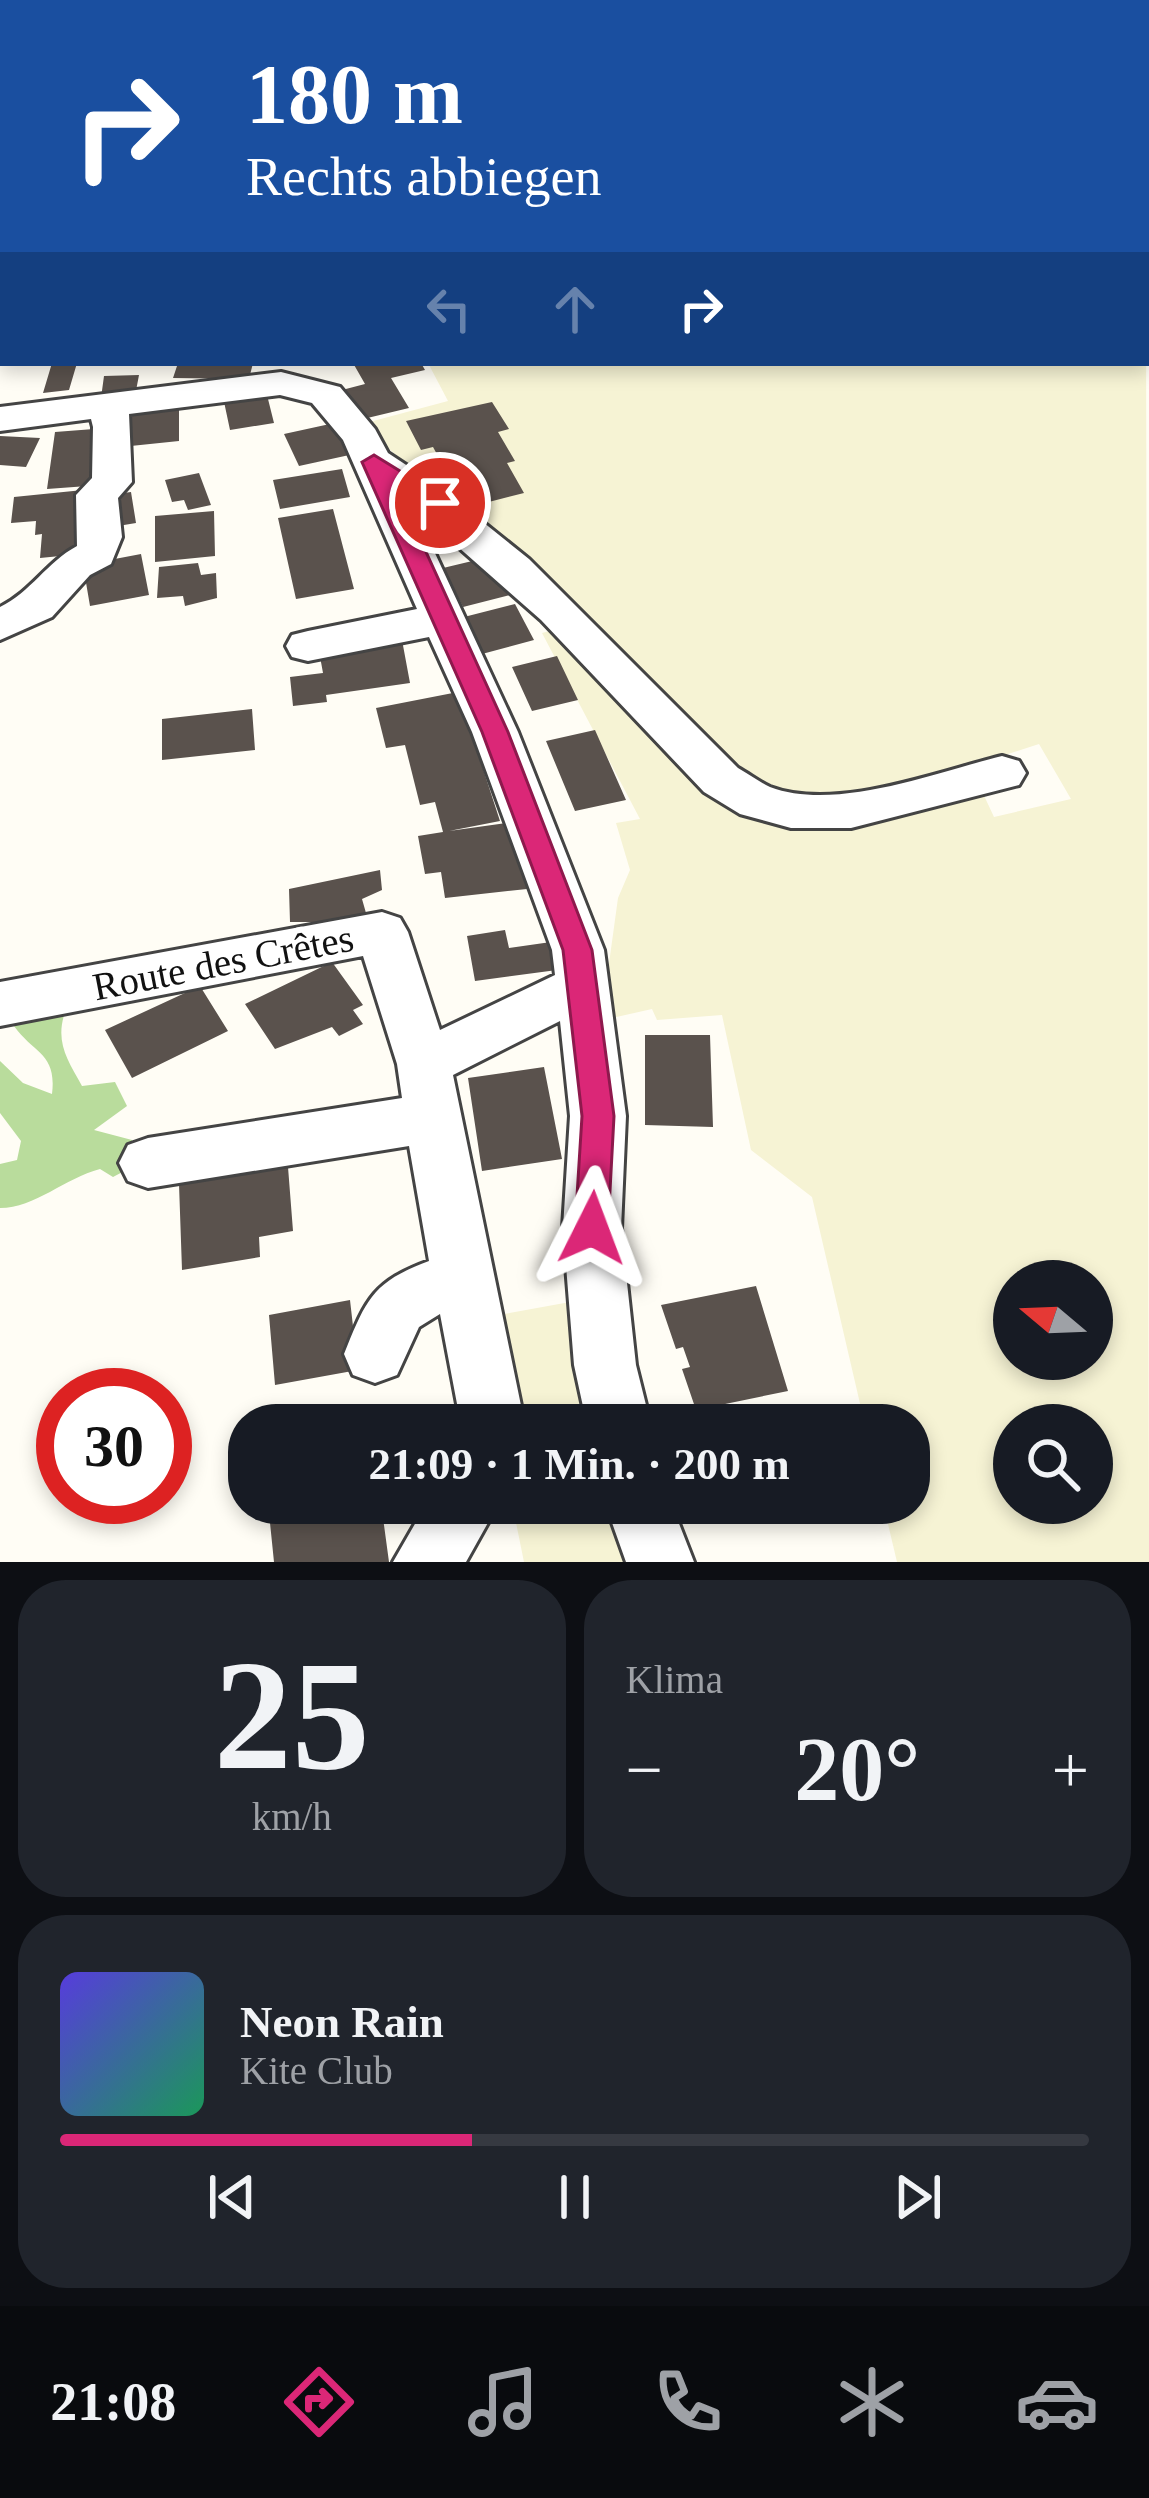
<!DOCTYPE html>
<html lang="de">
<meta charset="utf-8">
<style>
:root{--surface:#171b24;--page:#20242c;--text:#f1f3f6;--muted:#9ea1a6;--line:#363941;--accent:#db2777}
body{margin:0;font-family:"Times New Roman",serif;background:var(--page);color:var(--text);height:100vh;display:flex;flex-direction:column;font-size:45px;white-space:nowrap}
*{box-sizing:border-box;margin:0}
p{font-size:39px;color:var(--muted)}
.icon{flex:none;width:66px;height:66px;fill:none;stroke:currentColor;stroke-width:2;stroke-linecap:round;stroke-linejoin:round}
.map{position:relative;height:1562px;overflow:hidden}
.side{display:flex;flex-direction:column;gap:18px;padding:18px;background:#0d0f14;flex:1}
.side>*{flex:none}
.banner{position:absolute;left:0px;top:0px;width:1149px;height:366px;box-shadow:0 6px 18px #0003;background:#1a4fa0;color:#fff;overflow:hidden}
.needle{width:78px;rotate:289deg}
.tools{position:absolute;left:993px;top:1260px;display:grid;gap:24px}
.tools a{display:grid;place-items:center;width:120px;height:120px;border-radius:50%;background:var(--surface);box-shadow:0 6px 18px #0003;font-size:60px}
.speed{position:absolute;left:36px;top:1368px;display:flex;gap:24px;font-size:60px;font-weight:700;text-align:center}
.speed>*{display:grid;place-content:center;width:156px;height:156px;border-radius:50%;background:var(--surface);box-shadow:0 6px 18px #0003;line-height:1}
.speed .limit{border:18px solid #d22;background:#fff;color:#111}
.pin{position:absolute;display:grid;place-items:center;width:102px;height:102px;color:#fff;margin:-51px;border:6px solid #fff;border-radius:50%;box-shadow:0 3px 12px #0007}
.me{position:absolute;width:132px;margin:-66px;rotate:3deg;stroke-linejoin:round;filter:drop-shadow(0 0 9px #0008)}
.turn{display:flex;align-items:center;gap:42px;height:252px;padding:0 48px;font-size:54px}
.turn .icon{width:156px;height:156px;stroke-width:2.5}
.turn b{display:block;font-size:84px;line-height:102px}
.lanes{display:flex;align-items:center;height:114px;padding:0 48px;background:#0003;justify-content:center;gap:60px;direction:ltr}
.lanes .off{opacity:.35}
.big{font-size:90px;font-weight:700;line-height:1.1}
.side .tile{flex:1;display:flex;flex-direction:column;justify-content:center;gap:18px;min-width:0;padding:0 42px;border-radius:48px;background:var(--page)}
.side .dial{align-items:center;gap:0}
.dial b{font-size:156px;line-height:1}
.song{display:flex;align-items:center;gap:36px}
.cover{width:144px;height:144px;border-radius:18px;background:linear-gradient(135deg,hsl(250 70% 55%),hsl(150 70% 35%))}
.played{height:12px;border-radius:6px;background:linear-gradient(90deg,var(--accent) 40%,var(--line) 40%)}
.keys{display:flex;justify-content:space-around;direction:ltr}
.heat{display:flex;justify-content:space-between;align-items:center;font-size:66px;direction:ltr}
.side .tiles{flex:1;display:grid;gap:18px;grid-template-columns:1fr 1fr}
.tile:last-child{grid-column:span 2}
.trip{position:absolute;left:228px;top:1404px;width:702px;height:120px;border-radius:48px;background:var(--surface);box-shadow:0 6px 18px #0003;font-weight:700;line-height:120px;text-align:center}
.menu{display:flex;height:192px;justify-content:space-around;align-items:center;background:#090b0e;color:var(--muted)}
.menu .icon{width:84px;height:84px}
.menu .selected{color:var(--accent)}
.menu b{font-size:54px;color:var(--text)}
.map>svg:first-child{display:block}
.farmland{fill:#f6f3d4;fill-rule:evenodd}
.forest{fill:#b9dc9c}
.building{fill:#5a524d}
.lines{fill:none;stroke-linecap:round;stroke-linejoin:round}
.minor-casing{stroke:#444;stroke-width:6}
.minor{fill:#fff;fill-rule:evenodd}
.route{fill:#db2777;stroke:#8e194d;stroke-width:3}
.labels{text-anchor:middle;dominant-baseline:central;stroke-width:12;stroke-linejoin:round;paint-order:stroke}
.street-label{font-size:39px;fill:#111;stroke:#fff}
</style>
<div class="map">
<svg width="1149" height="1562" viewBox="0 0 1149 1562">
<rect width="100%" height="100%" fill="#fffdf5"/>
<path class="farmland" d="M1146,318L1149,1562H897L883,1503H909V1425H865L812,1197L751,1150L722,1015L657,1020L652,1009L612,1018L607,978L618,898L630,870L616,823L640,819L542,633L564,627L764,814L980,787L994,817L1071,799L1039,744L873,798L773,801L362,424L448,401L428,363H1146ZM1014,1281H1092V1359H1014ZM1014,1425H1092V1503H1014Z
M570,1302L585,1425H502L488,1317Z
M512,1503H610L633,1562H524Z"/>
<path class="forest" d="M49,1007L65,1012C55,1042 67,1059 82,1086L115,1082L127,1106L94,1130L132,1140L136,1153L132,1167L113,1177L100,1169C65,1178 35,1208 0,1208V1164L17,1160L21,1141L0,1113V1061L23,1083L52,1094C57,1053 34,1054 14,1026Z"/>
<path class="building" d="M52,363H77L69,390L43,393Z
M178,363H253L249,379L173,378Z
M353,363H421L425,370L391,378L409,408L359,420L342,390L365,384Z
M139,375L135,396L101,398L104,376Z
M266,391L274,423L230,430L223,397Z
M492,402L509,429L498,432L515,461L507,463L524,493L481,504L464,473L449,476L433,447L421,450L406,421Z
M179,405V441L121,447L122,410Z
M339,422L354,454L299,466L284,434Z
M107,428L101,485L47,489L55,432Z
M0,436L40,438L26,467L0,465Z
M342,469L350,497L280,509L273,480Z
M199,473L211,505L188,510L184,500L172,502L165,480Z
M93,489L91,553L40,558L42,534L35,535L36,521L11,523L14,497Z
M131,492L136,523L112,527L108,495Z
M333,509L354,589L296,599L278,518Z
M214,511L215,556L155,562V516Z
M141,554L149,595L90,606L83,565Z
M489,557L510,595L463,607L443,568Z
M198,563L201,575L216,573L217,598L185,606L183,596L157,598L159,567Z
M515,604L534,640L482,654L464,617Z
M402,640L410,683L326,695L327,702L293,706L290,677L323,673L319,651Z
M557,656L578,700L532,711L512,667Z
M458,692L500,821L449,831L513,822L527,889L445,898L441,872L425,874L418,836L443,832L435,802L420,805L405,745L386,748L376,708Z
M252,709L255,750L162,760V719Z
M595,730L626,800L575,811L546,741Z
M380,870L382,890L362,899L366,913L326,922H290L289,889Z
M505,930L509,948L551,942L557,970L475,981L467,936Z
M332,962L363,1005L353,1010L363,1024L339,1036L332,1027L275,1049L245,1004Z
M200,986L228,1031L132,1078L105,1030Z
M645,1035H710L713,1127L645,1125Z
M544,1067L562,1159L482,1171L468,1078Z
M288,1167L293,1231L259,1237L260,1257L182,1270L179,1184Z
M756,1286L788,1391L696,1410L682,1369L690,1367L683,1347L676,1349L661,1305Z
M350,1300L358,1370L275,1385L269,1315Z
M268,1503H381L389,1562H274Z"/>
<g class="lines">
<defs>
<path id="minor" d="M0,9L3,10V31L0,30Z
M3,104V133L0,134V105Z
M0,153L3,154V174L0,173Z
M1146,216H1149V236H1146Z
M1146,297L1149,298V321L1146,320Z
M281,372L340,387L375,429L388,453L438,486L529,559L738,768C749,774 759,782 770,787C836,812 937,772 1002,756L1019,761L1026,773L1019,785L851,828H791L740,814L704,792L541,620L414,508L518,732L604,950L626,1116L621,1228L636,1365L651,1425H587L574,1365L563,1228L570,1116L560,1021L453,1075L525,1425H461L440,1314L419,1327L397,1375L375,1383L353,1375L344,1354C366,1300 372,1282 429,1261L409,1146L148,1188L128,1181L119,1163L128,1145L148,1138L402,1098L397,1064L363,956L0,1026V982L382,912L400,918L408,932L440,1030L555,975L552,950L472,732L429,637L308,661L292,657L286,646L292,635L308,631L417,609L343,440L312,403L280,395L129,414L132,482L118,498L122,537L111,564L90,575L52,617L0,640V607C31,592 47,562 77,546L76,495L92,478L93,427L91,419L0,431V407Z
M427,1503H499L466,1562H393Z
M605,1503H671L694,1562H626Z"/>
</defs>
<use href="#minor" class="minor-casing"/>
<use href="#minor" class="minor"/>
</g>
<path class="route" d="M374,455L452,503L440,510L396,486L508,732L592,950L614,1116L608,1228L603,1239L592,1244L580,1239L575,1228L582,1116L563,950L482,732L362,462Z"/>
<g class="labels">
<g class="street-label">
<text transform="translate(223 962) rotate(-11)">Route des Crêtes</text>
</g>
</g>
</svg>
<div class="tools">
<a><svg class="needle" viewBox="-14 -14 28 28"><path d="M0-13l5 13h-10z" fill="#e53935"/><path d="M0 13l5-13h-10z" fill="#9ea1a6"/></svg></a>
<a><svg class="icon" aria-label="search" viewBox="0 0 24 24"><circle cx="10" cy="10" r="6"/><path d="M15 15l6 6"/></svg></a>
</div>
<div class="speed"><div class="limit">30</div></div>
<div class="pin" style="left:440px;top:503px;background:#d93025"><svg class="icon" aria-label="arrive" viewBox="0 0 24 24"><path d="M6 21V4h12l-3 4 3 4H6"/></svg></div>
<svg class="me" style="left:592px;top:1228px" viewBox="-20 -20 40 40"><path d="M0-17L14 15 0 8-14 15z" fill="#db2777" stroke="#fff" stroke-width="4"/></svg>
<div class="trip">21:09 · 1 Min. · 200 m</div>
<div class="banner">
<div class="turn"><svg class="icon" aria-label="right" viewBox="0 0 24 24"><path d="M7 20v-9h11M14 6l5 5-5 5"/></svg><div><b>180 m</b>Rechts abbiegen</div></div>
<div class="lanes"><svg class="icon off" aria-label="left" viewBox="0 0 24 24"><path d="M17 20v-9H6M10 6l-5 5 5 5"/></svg><svg class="icon off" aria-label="ahead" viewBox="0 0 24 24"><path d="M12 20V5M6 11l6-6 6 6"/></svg><svg class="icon" aria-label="right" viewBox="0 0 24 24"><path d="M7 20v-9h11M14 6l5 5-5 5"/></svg></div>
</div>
</div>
<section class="side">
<div class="tiles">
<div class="tile dial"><b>25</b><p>km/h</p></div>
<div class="tile"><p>Klima</p>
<div class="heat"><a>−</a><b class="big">20°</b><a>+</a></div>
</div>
<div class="tile">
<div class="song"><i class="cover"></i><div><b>Neon Rain</b><p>Kite Club</p></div></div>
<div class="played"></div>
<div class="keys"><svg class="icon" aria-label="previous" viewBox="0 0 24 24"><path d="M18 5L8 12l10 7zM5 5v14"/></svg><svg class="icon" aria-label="pause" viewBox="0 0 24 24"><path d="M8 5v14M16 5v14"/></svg><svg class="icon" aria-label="next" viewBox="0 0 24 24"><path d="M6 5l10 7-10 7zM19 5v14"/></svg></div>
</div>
</div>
</section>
<nav class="menu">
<b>21:08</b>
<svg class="icon selected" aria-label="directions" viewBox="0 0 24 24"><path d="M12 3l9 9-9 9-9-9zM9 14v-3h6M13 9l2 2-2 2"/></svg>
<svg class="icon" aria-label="music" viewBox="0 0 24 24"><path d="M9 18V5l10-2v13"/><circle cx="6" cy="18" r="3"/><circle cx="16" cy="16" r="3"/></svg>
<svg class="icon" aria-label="phone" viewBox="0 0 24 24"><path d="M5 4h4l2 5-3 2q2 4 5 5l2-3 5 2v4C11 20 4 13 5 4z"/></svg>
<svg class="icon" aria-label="climate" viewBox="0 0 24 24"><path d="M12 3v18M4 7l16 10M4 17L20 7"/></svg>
<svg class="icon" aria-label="car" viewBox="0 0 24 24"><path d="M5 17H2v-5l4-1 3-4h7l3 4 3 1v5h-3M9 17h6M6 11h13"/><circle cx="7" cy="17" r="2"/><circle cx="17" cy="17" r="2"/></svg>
</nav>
